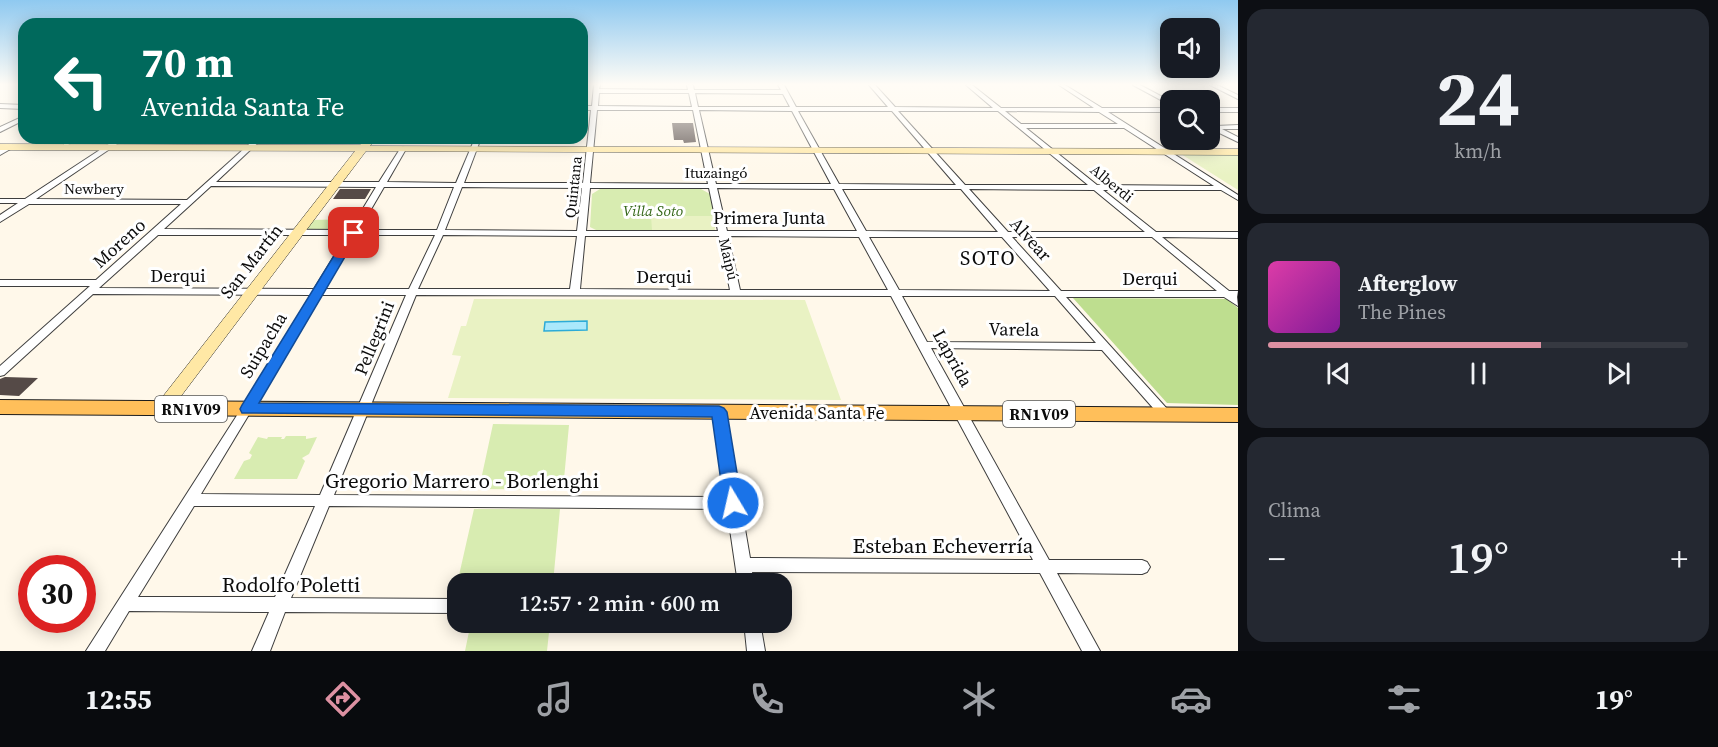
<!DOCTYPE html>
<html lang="es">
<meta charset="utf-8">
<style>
:root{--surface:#171b24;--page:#242831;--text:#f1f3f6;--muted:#9ea1a6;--line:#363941;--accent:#dd91a2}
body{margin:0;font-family:"Source Serif 4",serif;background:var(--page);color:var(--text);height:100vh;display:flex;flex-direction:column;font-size:22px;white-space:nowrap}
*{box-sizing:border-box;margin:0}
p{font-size:20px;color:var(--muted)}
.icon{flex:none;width:33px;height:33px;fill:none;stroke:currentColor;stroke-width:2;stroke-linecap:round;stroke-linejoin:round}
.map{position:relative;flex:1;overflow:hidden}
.side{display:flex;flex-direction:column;gap:9px;padding:9px;background:#0d0f14;width:480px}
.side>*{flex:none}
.banner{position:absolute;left:18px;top:18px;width:570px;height:126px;border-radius:18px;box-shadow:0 3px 15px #0003;background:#00695c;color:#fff;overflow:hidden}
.controls{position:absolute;left:1160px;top:18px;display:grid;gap:12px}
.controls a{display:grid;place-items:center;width:60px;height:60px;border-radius:12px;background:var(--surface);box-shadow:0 3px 15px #0003;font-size:30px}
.speed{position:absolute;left:18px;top:555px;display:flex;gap:12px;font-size:30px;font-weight:700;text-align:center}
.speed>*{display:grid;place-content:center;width:78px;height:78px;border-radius:50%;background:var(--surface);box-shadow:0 3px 15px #0003;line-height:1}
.speed .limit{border:9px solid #d22;background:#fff;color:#111}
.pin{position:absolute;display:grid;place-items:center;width:51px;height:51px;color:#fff;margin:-26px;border-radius:12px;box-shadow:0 3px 9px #0006}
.me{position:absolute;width:66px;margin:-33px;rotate:351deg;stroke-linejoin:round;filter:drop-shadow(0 0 4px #0008)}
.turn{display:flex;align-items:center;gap:21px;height:126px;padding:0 24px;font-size:27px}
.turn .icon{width:78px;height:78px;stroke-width:2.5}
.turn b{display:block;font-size:42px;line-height:51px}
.big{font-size:45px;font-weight:600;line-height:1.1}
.side .tile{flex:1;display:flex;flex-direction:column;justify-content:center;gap:9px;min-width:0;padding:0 21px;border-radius:18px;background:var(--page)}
.side .dial{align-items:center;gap:0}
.dial b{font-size:78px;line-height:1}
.song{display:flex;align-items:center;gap:18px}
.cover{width:72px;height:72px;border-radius:9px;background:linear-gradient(135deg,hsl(320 70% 55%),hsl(290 70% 35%))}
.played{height:6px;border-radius:3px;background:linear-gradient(90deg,var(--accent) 65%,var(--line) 65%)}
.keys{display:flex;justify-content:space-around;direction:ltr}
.heat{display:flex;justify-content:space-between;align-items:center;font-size:33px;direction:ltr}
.trip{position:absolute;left:447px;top:573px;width:345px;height:60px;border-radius:18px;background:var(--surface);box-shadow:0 3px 15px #0003;font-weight:600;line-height:60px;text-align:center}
.tabs{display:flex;height:96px;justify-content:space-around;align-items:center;background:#090b0e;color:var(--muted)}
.tabs .icon{width:42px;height:42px}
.tabs .active{color:var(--accent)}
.tabs b{font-size:27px;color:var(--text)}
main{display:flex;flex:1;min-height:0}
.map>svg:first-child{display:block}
.green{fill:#d8ecb1}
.forest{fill:#bede8f}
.pitch{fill:#e9f2c3}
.water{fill:#aae8fb;stroke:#2cabd7;stroke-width:1.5}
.building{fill:#554a47}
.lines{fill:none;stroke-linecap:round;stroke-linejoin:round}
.minor-casing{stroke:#3e3e3e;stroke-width:2}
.secondary-casing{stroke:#2d2d2d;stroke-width:1}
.primary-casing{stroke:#1c1c1c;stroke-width:2}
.minor{fill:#fff;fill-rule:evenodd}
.secondary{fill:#ffe8a5;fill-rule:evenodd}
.primary{fill:#ffbf5a;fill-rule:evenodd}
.route{fill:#1a73e8;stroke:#114b97;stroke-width:1.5}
.labels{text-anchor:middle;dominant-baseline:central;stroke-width:6;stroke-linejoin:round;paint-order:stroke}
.far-street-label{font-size:15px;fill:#0b0b0b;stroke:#fff}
.far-park-label{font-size:15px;font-style:italic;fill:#346718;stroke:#fff}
.shield{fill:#fff;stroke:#545454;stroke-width:1.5}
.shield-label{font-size:16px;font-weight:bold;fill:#0b0b0b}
.street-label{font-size:18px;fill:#0b0b0b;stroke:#fff}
.neighbourhood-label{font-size:20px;letter-spacing:1.5px;fill:#0b0b0b;stroke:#fff}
.near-street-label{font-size:21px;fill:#0b0b0b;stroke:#fff}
</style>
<main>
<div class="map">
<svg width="1238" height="651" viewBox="0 0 1238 651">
<rect width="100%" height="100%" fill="#fff8ea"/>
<path class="green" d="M600,189H701L710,194L717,226L710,231L596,230L590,227L592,194Z
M362,219L354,233H298L308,220Z
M493,424L569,425L563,490L479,489Z
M286,436H306V439L317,437L309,454L302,458L305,461L297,479H234L244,461L250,459L252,455L249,453L258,437L267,439L268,437H282L281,439H284Z
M474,509H560L553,583L458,584L457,593H455Z
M471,622L550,623L547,651H465Z"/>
<path class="forest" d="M1073,298L1227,299L1238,308V405L1167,403Z"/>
<path class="pitch" d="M1181,154H1238V190Z
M651,216H712L715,230H652Z
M474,299L805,300L841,400L448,398L461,356L452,355L461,326H466Z"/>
<path class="water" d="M587,321V330L544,331L545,322Z"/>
<path class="building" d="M672,123H693L696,142L684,143L683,140H674Z
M340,189H371L365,199H333Z
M5,377L38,378L19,396L0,395V379Z"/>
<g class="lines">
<defs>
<path id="minor" d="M594,85H600L599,89L688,90L687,85H693L694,90H781L778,85H784L796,107H888L869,85H875L895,107L993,108L966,85H972L1001,108H1094L1059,85H1065L1102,108H1170V112H1108L1238,195V200L1221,190H1103L1156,232H1238V238L1162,237L1229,291H1238L1237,297L1238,306L1224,297H1066L1169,411L1171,414L1169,417H1161L1102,350L931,348L1049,560H1142L1147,562L1150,567L1147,572L1142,574L1057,573L1100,651H1082L1040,573L752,572L754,584H738L727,509L329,506L291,598L458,599V613L285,612L270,651H252L269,612L129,611L105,651H86L243,406L311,295L93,294L4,375L0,376V366L90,286H0V280H96L181,204H29L0,222V215L18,203H0V199H25L118,138H126L36,199L187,200L256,138H263L216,182H379L400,149L403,147L406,149L387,182L456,183L475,138H481L464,183H583L591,110H582V106H592ZM599,93H689L692,107L598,106ZM695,93L783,94L790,107H698ZM597,110H693L708,184L590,183ZM699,110L792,111L831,184H716ZM798,111H892L956,185L839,184ZM898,111H998L1088,185H965ZM1005,111L1099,112L1118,124H1021ZM1026,128H1124L1214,186L1097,185ZM211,186L376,187L350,230L164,229ZM384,187H454L437,230H359ZM462,187L582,188L577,231L445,230ZM590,188H709L718,231H586ZM717,188L834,189L857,231H727ZM842,189H961L998,232L866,231ZM969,189L1094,190L1145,232H1008ZM158,235H347L314,289L99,288ZM356,235H435L409,289H324ZM443,235L577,236L570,289H418ZM585,236H719L730,290L580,289ZM728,236L859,237L888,290H740ZM869,237H1002L1050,291L899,290ZM1012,237H1152L1217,291H1061ZM321,295H406L320,495L201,494ZM416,295L891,296L1033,560L750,558L725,412L723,409H715L713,412L725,497L334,495ZM902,296H1055L1096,343L927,342ZM194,506H315L275,597H138Z
M1133,85H1140L1170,101V105Z
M1210,85H1217L1238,95V99Z
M0,104L24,105V109L0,108Z
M1209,108H1238V112H1209Z
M24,116V120L0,132V127Z
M1209,123L1216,126L1238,125V129H1222L1238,137V142L1209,128Z
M71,138H79L68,145H64V143Z
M9,146L14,147L0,155V150Z
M744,622H760L765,651H747Z"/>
<path id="secondary" d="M366,138H376L370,146L1238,149V155L366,151L169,412H157L154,408L157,404L355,151L0,150V144L360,145Z"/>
<path id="primary" d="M0,400L1238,408V422L0,414Z"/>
</defs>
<use href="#minor" class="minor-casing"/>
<use href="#secondary" class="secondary-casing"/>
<use href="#primary" class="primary-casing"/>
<use href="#minor" class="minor"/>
<use href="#secondary" class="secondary"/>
<use href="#primary" class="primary"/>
</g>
<linearGradient id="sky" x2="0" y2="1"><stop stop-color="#8fc9f0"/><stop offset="0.48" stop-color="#fffcf6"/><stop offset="1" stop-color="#fffcf6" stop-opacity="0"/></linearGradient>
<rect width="1238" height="176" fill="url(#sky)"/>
<path class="route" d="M354,229L359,233L259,403L719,406L724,408L727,412L742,503L740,508L733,510L727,508L724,503L712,417L242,413L240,409L242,405L348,233Z"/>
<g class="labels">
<g class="far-street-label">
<text x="716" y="172">Ituzaingó</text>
<text transform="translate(1112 183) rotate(39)">Alberdi</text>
<text transform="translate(573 187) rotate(-84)">Quintana</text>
<text x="94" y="188">Newbery</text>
<text transform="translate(729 259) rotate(77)">Maipú</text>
</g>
<g class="far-park-label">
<text x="653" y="210">Villa Soto</text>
</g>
<g class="shield">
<rect x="155" y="396" width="72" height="26" rx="4.5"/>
<rect x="1003" y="401" width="72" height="26" rx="4.5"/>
</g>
<g class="shield-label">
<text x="191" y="409">RN1V09</text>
<text x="1039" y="414">RN1V09</text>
</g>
<g class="street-label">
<text x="769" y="217">Primera Junta</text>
<text transform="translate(1031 239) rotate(48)">Alvear</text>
<text transform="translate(119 243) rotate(-42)">Moreno</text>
<text transform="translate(251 261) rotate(-52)">San Martín</text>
<text x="178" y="275">Derqui</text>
<text x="664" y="276">Derqui</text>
<text x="1150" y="278">Derqui</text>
<text transform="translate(1014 329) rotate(1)">Varela</text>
<text transform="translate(374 338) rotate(-68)">Pellegrini</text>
<text transform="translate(263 345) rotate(-59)">Suipacha</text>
<text transform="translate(953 358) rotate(61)">Laprida</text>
<text x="817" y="412">Avenida Santa Fe</text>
</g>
<g class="neighbourhood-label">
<text x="988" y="258">SOTO</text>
</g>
<g class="near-street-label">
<text x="462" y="480">Gregorio Marrero - Borlenghi</text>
<text x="943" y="545">Esteban Echeverría</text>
<text x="291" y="584">Rodolfo Poletti</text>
</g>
</g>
</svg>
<div class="controls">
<a><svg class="icon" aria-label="sound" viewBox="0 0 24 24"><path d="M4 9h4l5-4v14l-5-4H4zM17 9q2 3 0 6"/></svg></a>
<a><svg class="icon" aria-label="search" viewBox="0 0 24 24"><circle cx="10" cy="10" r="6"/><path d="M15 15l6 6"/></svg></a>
</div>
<div class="speed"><div class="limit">30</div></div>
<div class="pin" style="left:354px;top:233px;background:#d93025"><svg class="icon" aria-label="arrive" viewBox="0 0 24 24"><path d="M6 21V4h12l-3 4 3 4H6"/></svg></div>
<svg class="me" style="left:733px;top:503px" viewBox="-20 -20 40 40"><circle r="17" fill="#1a73e8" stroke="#fff" stroke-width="3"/><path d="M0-11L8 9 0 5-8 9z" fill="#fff"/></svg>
<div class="trip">12:57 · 2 min · 600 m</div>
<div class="banner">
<div class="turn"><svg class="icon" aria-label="left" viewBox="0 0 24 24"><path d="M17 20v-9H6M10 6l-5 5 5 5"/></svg><div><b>70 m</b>Avenida Santa Fe</div></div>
</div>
</div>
<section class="side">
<div class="tile dial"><b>24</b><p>km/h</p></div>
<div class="tile">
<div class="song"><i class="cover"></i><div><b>Afterglow</b><p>The Pines</p></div></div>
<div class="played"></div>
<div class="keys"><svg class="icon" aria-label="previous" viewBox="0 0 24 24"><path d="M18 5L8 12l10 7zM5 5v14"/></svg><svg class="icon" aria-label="pause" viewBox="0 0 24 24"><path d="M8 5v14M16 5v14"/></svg><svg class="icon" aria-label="next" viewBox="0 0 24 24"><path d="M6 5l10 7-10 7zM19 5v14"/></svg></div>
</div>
<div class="tile"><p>Clima</p>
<div class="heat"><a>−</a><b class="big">19°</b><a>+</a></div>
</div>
</section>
</main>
<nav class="tabs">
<b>12:55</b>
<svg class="icon active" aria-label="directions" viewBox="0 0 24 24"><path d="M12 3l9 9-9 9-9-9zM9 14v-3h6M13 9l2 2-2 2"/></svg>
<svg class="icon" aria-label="music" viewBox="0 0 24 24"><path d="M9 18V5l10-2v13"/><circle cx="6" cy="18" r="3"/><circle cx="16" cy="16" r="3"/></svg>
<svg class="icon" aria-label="phone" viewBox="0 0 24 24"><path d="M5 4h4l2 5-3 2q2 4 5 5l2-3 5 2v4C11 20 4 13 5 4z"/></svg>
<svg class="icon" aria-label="climate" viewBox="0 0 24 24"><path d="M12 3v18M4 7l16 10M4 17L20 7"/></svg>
<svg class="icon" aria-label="car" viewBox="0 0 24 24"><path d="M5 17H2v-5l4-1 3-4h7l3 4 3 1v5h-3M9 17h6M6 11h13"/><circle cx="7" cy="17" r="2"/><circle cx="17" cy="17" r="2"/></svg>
<svg class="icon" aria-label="filters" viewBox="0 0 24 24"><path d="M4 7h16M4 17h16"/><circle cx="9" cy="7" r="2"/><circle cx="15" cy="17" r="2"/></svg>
<b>19°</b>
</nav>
